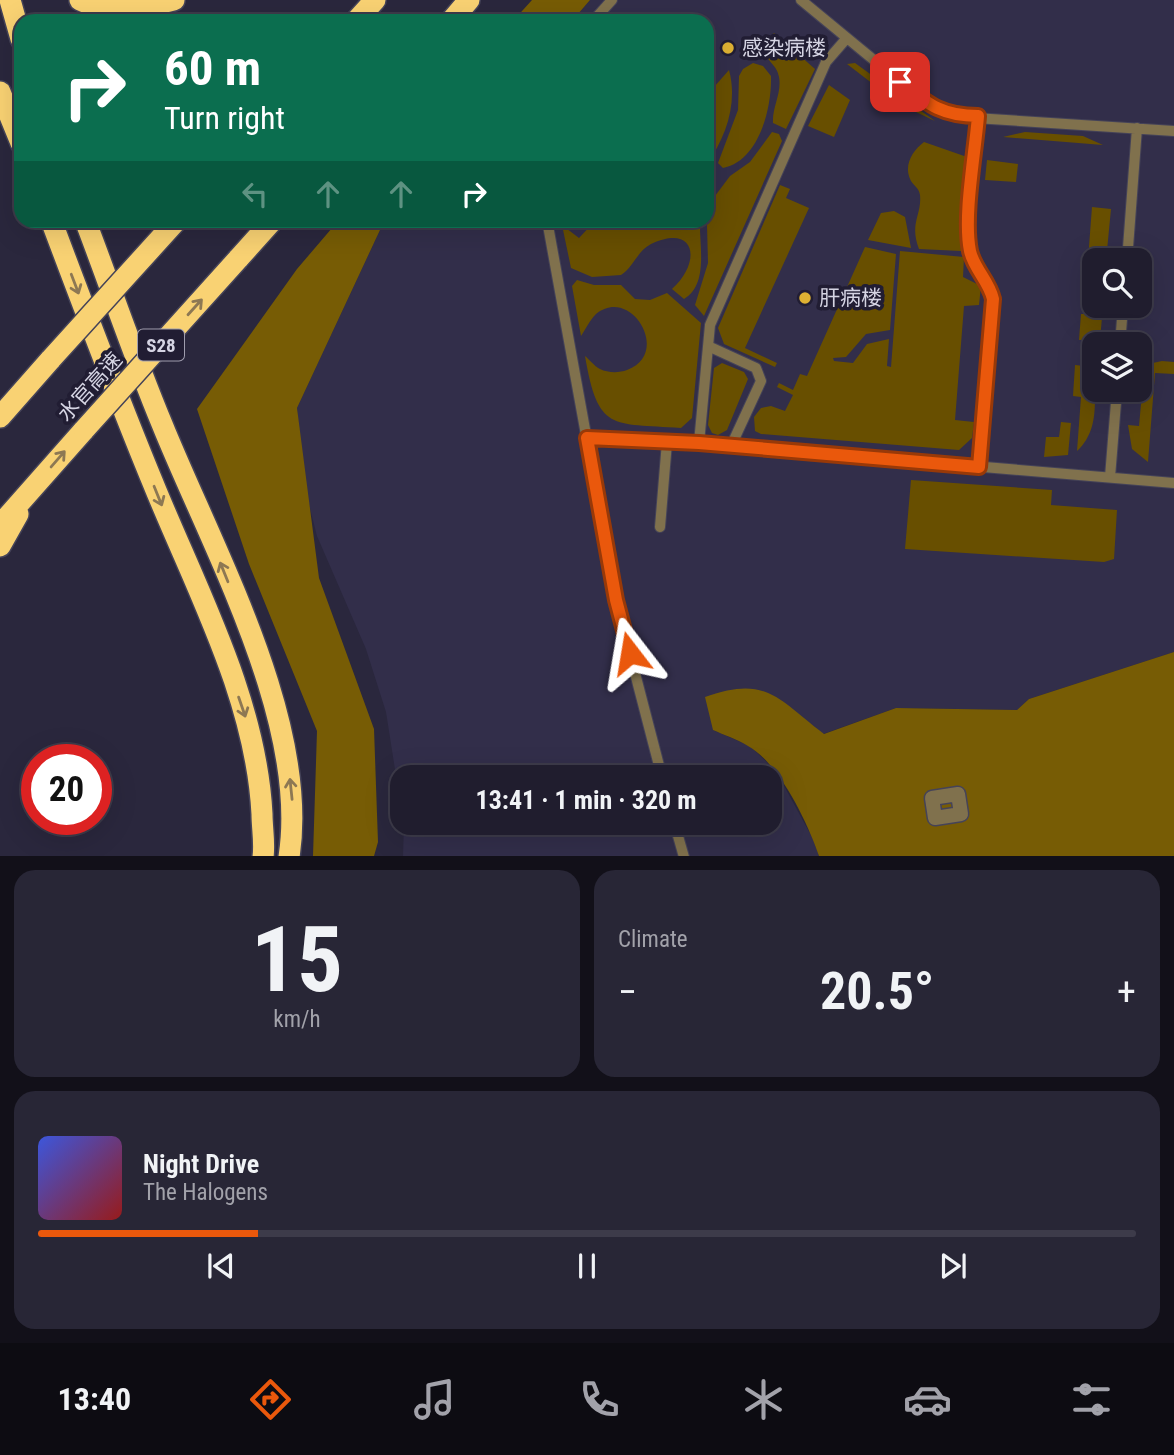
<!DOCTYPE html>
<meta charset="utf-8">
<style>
:root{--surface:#201d2e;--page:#282636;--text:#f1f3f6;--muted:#a2a2aa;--line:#3d3b4a;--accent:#ea580c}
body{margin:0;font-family:"Roboto Condensed","Noto Sans SC",sans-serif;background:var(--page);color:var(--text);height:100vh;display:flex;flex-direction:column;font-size:26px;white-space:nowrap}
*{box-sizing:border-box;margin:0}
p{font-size:23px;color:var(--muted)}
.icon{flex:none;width:38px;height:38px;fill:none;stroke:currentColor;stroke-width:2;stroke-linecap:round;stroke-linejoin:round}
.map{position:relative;height:856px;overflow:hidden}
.drawer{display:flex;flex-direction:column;gap:14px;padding:14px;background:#121019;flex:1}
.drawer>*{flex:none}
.hud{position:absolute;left:14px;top:14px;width:700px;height:214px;border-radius:21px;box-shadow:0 7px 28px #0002,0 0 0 2px var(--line);background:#0b6e4f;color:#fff;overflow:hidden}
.buttons{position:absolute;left:1082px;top:248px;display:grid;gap:14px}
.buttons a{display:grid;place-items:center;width:70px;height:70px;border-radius:14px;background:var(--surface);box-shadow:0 7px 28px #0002,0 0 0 2px var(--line);font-size:35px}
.speed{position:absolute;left:21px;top:744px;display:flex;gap:14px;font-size:35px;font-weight:700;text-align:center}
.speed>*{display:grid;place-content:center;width:91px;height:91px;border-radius:50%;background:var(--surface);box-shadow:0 7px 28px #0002,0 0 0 2px var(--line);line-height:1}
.speed .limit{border:10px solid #d22;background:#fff;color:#111}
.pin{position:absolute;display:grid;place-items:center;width:60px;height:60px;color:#fff;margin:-30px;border-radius:14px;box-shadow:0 4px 10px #0006}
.me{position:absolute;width:77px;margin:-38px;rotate:346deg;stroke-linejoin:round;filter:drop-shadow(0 0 5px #0008)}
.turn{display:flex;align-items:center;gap:24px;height:147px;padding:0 35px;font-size:32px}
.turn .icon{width:91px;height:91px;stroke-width:2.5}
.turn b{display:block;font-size:49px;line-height:60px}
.lanes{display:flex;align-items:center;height:66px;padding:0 35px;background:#0003;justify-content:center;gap:35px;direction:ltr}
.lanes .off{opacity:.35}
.big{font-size:52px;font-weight:700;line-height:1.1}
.drawer .widget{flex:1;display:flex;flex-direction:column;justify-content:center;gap:10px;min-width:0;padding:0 24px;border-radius:21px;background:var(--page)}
.drawer .dial{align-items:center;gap:0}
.dial b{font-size:91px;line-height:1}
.song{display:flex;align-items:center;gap:21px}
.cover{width:84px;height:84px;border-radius:10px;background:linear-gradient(135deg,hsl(230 70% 55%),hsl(0 70% 35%))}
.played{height:7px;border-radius:4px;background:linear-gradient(90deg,var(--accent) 20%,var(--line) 20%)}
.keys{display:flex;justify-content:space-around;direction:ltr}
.heat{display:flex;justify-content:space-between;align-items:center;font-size:38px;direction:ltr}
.drawer .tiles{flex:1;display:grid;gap:14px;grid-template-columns:1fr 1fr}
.widget:last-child{grid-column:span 2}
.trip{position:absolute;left:390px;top:765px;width:392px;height:70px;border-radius:21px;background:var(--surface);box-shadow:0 7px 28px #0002,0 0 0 2px var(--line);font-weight:700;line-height:70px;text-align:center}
.menu{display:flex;height:112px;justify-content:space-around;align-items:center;background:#0d0c12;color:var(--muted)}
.menu .icon{width:49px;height:49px}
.menu .current{color:var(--accent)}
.menu b{font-size:32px;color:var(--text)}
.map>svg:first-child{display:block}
.built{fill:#322e4a;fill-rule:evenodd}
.green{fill:#684f00}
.forest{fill:#775c05}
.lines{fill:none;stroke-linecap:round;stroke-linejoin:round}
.service-casing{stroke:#454358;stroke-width:12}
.pedestrian-casing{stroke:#454358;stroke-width:17}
.motorway-casing{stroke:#454358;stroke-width:24}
.service{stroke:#80714d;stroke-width:10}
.pedestrian{stroke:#80714d;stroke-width:14}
.motorway{stroke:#f9d273;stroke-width:21}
.motorway-bridge-casing{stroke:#454358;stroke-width:24;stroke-linecap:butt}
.motorway-bridge{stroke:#f9d273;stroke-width:21}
.oneway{stroke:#8d7853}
.route-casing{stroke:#983908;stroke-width:18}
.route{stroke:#ea580c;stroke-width:12}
.poi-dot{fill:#deb133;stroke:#211d33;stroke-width:2.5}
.labels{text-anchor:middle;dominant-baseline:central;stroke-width:7;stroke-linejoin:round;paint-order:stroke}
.shield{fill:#211d33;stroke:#9f9dae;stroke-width:2}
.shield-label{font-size:19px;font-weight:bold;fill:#d5d4e3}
.poi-label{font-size:21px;fill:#d5d4e3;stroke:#211d33;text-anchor:start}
.street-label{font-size:21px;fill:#d5d4e3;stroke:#211d33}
</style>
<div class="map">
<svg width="1174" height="857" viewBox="0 0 1174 857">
<rect width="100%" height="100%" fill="#2a273d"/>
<path class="built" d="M590,0H1174V652L1029,699L1017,710L896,708L823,734L713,730L750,746L776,771L813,839L819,856H403L404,823L770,822V777H402V814L386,712L366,649L317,536L303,481L297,408L380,230L388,221L707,220V21H572ZM1094,261H1139V306H1094ZM1094,345H1139V390H1094Z"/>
<path class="green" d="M774,33L815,69L786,129L773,123C772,107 782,93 779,77C777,64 765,61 763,47Z
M753,63L763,66L771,76C772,108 759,161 723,168L718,163L738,110L739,76L743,69Z
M855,63L935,121L899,104L847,64Z
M729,70C738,103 726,137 707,164V95Z
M829,85L850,100L834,137L808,126Z
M772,132L779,134L782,141L704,316L695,305L708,263L707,225L712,200L730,176L750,162Z
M1025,132L1083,136L1103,145L1003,137Z
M924,142L967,157L961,251L919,249C909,223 922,215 920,195C919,188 914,186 911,181C903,166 912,151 924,142Z
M987,160L1018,164L1016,182L985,180Z
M780,185L790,189L786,198L809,208L745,348L777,363L775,367L724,344L718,328Z
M1092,207L1111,209L1106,261H1094V306H1103L1100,340H1079L1081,314H1091L1093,287L1086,286Z
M894,211L905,217L911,248L868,240L881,213Z
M595,221H700C699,245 709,284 684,299L672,289C702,262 696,223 651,244C637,251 633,268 621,275L592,277L571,268L562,225L579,238Z
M865,247L896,254L890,330L866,334L846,357L833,358L834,361L853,363L867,344L889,339L887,366L891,367L900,251L964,257L963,277L981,286L979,305L964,306L955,420L974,422L972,438L959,450L761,434L755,431L754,417L761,408L771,406L785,411L793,395L777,387L779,383L793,390L800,374L807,376Z
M577,280L594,285H621L635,299L650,300L667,293L701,323L692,418L681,428C611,423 598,432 585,356C589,359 594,366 600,369C608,373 619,373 627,370C672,354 631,285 596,314C589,321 586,329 581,336L572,286Z
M1162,361L1174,362V374L1155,373L1148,462L1132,449L1128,425L1139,426L1144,371L1139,370V366Z
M722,363L744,372L748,379L727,430L718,435L712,433L708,425L714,368Z
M1075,365L1094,367C1094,396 1101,429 1077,451L1081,397L1073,396Z
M1061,422L1071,423L1068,455L1044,457L1046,437H1059Z
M911,480L1052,490L1051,505L1117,510L1114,559L1104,562L905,549Z"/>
<path class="forest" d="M532,0H590L572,21H513Z
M338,221H389L380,230L297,408L319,578L374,729L378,842L374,856H313L317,731L249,564L197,409L297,269Z
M1174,652V856H819C808,823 779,763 748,746C737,739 724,735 713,730L705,697C766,675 777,698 824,734L896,708L1017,710L1029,699Z"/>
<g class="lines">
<defs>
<path id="service" d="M801,0L932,108L959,117L1174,131
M593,21L612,0
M978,116C975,153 963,216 970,251C974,269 989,281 993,299L979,467
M547,220L616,600L662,777
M1127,261L1137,128
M1120,345L1123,306
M708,346L756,368L761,381L731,446
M587,438L699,443L1174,483
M699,443L710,325L826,62L846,39
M1110,477L1117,390
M660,527L667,442
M674,822L684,857"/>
<path id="pedestrian" d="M958,794L961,814L935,818L932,798Z"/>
<path id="motorway" d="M10,0L21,39
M80,0C108,15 145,8 174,0
M356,21L375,0
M451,21L469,0
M0,92L21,143
M51,220C84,308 117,396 153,483C196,589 256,698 262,814C262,828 265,843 263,857
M85,220C111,288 134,357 162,424C212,548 310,722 289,857
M238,259L273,220
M0,417L51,359
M0,525L84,430
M0,546L18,514"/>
</defs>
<use href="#service" class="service-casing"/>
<use href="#pedestrian" class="pedestrian-casing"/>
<use href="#motorway" class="motorway-casing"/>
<use href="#service" class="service"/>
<use href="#pedestrian" class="pedestrian"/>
<use href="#motorway" class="motorway"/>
<defs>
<path id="motorway-bridge" d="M51,359L177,220
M84,430L238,259"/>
</defs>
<use href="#motorway-bridge" class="motorway-bridge-casing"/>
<use href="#motorway-bridge" class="motorway-bridge"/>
</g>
<defs><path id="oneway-shaft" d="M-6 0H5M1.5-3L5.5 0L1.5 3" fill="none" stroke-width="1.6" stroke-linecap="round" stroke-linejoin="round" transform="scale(1.75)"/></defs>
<g class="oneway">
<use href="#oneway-shaft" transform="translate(75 284) rotate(69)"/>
<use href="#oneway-shaft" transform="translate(195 307) rotate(-48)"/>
<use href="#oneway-shaft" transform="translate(58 459) rotate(-49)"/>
<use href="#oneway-shaft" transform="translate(158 496) rotate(68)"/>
<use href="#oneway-shaft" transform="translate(224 572) rotate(-112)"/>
<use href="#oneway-shaft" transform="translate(242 707) rotate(71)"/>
<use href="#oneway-shaft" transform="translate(291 789) rotate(-96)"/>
</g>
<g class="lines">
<defs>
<path id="route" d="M630,653L616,600L587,438L699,443L979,467L993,299C989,281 974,269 970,251C963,216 975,154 978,116C941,116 928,104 900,82"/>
</defs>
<use href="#route" class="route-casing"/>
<use href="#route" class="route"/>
</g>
<g class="poi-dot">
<circle cx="728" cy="48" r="7"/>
<circle cx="805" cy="298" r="7"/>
</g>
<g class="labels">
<rect class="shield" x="138" y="329.5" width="46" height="31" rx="5"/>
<g class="shield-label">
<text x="161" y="345">S28</text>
</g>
<g class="poi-label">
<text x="742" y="48">感染病楼</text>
<text x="819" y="298">肝病楼</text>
</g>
<g class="street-label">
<text transform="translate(90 387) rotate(-48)">水官高速</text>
</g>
</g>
</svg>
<div class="buttons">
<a><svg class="icon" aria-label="search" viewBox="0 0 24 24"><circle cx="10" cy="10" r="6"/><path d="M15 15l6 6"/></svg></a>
<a><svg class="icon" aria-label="layers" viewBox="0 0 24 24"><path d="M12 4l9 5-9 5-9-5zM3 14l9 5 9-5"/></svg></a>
</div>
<div class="speed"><div class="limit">20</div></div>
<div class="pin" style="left:900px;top:82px;background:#d93025"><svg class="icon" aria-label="arrive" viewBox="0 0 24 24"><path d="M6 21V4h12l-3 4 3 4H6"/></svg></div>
<svg class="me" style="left:630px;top:653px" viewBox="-20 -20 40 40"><path d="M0-17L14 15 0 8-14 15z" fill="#ea580c" stroke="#fff" stroke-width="4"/></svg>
<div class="trip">13:41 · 1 min · 320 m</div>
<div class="hud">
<div class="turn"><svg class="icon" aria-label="right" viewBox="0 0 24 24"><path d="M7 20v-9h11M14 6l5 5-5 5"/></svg><div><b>60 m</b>Turn right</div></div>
<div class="lanes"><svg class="icon off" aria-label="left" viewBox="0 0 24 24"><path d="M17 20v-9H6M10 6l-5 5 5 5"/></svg><svg class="icon off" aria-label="ahead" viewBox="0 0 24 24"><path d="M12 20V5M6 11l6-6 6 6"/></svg><svg class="icon off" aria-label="ahead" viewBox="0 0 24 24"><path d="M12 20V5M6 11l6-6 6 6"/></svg><svg class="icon" aria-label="right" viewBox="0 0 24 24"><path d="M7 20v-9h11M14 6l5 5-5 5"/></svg></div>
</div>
</div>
<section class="drawer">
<div class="tiles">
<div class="widget dial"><b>15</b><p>km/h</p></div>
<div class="widget"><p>Climate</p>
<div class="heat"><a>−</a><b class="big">20.5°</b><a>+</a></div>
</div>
<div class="widget">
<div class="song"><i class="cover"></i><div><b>Night Drive</b><p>The Halogens</p></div></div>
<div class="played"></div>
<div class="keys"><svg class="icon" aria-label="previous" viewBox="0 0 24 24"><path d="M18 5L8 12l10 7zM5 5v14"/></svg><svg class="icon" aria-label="pause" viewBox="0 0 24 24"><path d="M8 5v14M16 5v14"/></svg><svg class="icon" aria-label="next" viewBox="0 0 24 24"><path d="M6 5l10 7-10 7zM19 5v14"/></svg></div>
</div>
</div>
</section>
<nav class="menu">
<b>13:40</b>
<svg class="icon current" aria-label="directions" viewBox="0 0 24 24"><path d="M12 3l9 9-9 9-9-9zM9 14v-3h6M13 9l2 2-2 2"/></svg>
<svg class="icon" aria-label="music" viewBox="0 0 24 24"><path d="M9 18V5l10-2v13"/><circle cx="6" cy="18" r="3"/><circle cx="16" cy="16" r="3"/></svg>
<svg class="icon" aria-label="phone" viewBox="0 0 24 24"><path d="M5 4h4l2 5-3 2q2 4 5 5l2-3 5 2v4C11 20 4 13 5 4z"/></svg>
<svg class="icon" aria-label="climate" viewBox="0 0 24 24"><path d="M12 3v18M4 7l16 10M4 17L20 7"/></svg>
<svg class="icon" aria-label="car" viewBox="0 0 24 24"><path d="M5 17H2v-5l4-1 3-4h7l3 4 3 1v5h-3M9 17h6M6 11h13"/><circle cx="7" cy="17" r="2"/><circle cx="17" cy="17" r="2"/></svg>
<svg class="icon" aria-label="filters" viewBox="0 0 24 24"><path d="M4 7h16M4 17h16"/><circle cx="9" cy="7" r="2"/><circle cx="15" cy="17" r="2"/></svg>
</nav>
